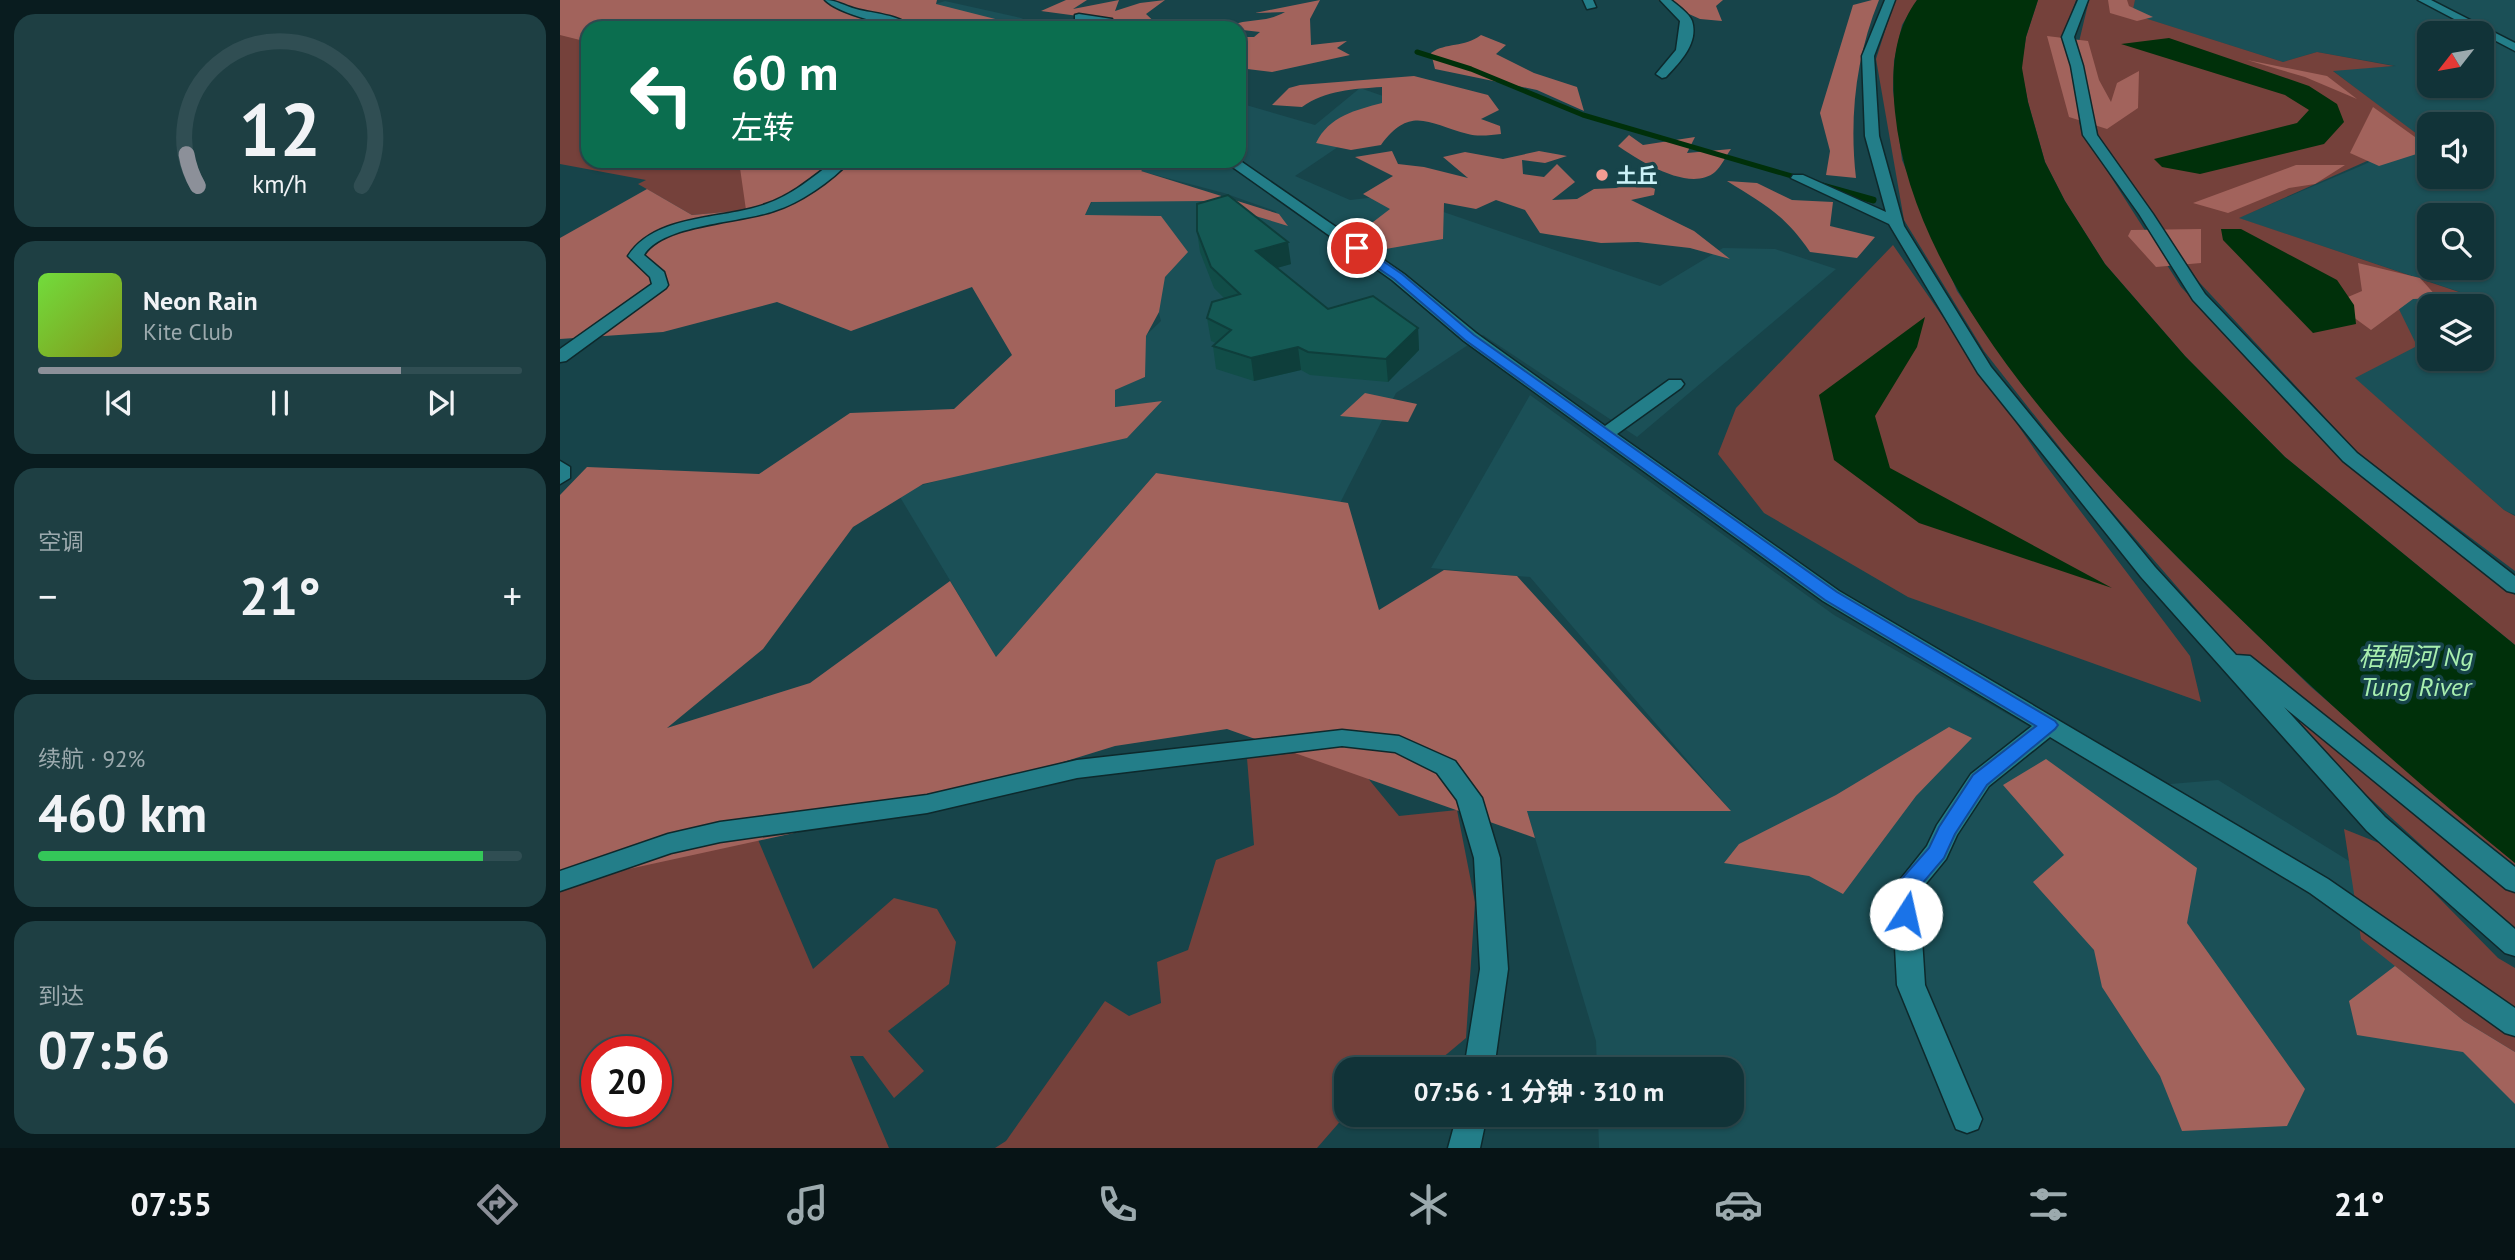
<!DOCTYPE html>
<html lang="zh">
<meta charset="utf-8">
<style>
:root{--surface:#113338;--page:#1e3f43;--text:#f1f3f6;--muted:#9caaae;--line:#304e53;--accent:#8c9099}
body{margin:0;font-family:"PT Sans","Noto Sans SC",sans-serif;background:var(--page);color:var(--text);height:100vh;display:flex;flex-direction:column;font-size:26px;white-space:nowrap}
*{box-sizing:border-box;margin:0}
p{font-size:23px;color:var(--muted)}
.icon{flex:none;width:38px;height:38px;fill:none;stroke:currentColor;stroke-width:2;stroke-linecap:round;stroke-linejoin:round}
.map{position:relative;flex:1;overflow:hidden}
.drawer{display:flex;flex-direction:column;gap:14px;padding:14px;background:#091c1f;width:560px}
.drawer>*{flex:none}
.banner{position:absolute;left:21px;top:21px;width:665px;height:147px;border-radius:21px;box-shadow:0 2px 5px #0004,0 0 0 2px var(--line);background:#0b6e4f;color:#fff;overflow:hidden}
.needle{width:46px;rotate:239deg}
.fabs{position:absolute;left:1857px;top:21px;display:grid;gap:14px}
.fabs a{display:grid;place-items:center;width:77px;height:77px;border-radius:14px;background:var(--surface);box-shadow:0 2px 5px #0004,0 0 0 2px var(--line);font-size:35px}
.speed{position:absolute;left:21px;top:1036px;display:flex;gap:14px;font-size:35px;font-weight:700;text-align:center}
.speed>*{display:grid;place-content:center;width:91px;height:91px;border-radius:50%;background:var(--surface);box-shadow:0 2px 5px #0004,0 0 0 2px var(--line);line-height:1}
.speed .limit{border:10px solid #d22;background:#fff;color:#111}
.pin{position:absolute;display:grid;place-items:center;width:60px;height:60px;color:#fff;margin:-30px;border:4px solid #fff;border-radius:50%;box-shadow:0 2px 7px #0007}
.me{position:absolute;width:77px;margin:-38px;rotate:10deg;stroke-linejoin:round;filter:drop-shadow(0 0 5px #0008)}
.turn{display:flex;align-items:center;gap:24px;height:147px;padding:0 35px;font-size:32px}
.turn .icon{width:91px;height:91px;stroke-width:2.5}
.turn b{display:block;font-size:49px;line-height:60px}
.big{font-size:52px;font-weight:700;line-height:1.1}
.drawer .widget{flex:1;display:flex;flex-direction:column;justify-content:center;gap:10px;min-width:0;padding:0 24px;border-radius:21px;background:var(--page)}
.drawer .dial{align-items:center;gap:0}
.dial svg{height:182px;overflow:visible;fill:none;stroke:var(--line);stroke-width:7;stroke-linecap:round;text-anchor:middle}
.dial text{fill:var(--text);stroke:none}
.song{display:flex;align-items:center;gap:21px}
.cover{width:84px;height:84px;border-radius:10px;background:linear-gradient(135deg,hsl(100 70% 55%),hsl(70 70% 35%))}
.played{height:7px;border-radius:4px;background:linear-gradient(90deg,var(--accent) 75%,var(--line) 75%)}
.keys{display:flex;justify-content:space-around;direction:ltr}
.heat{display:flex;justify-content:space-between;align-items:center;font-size:38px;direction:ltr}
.charge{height:10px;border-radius:5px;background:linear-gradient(90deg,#34c759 92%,var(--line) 0)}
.trip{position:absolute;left:774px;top:1057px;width:410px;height:70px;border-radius:21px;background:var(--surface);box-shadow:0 2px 5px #0004,0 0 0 2px var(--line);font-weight:700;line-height:70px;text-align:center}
.tab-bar{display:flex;height:112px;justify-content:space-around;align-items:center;background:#071416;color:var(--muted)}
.tab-bar .icon{width:49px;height:49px}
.tab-bar .on{color:var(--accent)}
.tab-bar b{font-size:32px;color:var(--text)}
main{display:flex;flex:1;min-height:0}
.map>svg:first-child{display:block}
.built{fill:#1b5057;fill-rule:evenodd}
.green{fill:#75413b;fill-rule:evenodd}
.forest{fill:#a2635c}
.water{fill:#00300a}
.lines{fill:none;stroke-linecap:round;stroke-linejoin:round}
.stream-far1{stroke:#00300a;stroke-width:5}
.stream{stroke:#00300a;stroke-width:7}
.minor-casing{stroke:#0d292c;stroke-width:3}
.minor{fill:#237e89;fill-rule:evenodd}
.wall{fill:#114d48}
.shaded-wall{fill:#0e3e3b}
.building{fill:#145954;stroke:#0e3e3b;stroke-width:2}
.route{fill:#1a73e8;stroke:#114b97;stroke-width:2}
.poi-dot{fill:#f59c92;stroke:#17444a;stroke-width:2.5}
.labels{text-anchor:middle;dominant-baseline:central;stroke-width:7;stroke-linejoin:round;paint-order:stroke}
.far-poi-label{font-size:21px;font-weight:bold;fill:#cbf2f8;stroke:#17444a;text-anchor:start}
.water-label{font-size:26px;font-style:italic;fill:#a8efaf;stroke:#17444a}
</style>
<main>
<section class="drawer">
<div class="widget dial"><svg viewBox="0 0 100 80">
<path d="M14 69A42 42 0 1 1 86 69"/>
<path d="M14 69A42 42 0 0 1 9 55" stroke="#8c9099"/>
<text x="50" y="56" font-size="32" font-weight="700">12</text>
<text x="50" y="72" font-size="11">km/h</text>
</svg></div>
<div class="widget">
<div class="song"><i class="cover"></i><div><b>Neon Rain</b><p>Kite Club</p></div></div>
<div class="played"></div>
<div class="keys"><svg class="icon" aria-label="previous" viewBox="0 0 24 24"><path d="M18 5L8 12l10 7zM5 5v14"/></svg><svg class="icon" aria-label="pause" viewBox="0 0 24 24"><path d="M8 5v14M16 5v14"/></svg><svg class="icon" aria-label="next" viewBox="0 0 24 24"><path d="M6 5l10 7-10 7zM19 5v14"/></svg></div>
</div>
<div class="widget"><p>空调</p>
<div class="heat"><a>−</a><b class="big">21°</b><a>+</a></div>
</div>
<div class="widget"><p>续航 · 92%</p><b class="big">460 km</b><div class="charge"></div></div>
<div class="widget"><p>到达</p><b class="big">07:56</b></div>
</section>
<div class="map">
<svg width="1955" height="1148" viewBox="0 0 1955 1148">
<rect width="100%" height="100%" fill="#17444a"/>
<path class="built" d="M1575,0H1955V515L1944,510L1794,378L1832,295L1900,292L1678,218L1803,165L1861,138L1772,70L1836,66L1757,52L1723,62L1571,14ZM1869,33H1922V86H1869ZM1869,124H1922V177H1869ZM1869,215H1922V268H1869ZM1869,306H1922V359H1869Z
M385,1L461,18L483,28H466L366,7Z
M800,88L843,103L735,176L790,200L834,195L1100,286L1163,248L1215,249L1276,269L1077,437L923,335L836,393L780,503L596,473L436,657L337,492L554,432L599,402L555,407L544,394L585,377L578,343L601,321L590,280L601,216L525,215L534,198L646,201L727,225L715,211L664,193L580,171L593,161H679V103L755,125Z
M970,395L1274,615L1575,787L1658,780L1870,911L1955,994V1148H1039L1038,1115H1171V1069H1037L1036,1041L967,811L1170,810L970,577L871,568Z"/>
<path class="green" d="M1335,0H1357L1342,25L1334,61L1333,90L1342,160L1397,291L1447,364L1538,475L1623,563L1751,687L1955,863V931L1763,755L1534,491L1424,351L1344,220L1316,59Z
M1478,0H1516L1503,37L1521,130L1621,287L1784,462L1955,595V645L1725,457L1625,356L1545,264L1505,201L1485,162L1468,102L1461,68L1466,37Z
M1529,0H1575L1572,14L1723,62L1757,52L1834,66L1773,71L1861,137L1679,218L1902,293L1832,295L1857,346L1795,378L1944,510L1955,516V571L1799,454L1639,282L1540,142L1518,46Z
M0,34L28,39V161H189L187,210L132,215L78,184L86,180L0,164Z
M1333,245L1484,463L1630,656L1641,702L1348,597L1204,513L1158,454L1176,408Z
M783,748L839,816L897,810L915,902L906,1038L869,1069H786V1115H793L784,1117L757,1148H435L446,1141L545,1001L569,1016L601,1003L597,962L628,950L656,860L694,845L687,758Z
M193,828L253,969L334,898L377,909L396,942L389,984L328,1031L364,1071L334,1098L303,1056H290L329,1148H0V869ZM37,1052H96V1111H37Z
M1784,829L1829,847L1938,958L1955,968V1052L1904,1021L1801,939Z"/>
<path class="forest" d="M0,0H377L376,4L467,27L28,28V42L0,35Z
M506,0H527L513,9L559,0L555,11L580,3L605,0L586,14L600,27L481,11Z
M760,0L750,19L751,45L787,41L777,48L790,55L712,72L679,68V37H694L700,32L665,28C685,17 704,24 725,12L695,13Z
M1098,0H1163L1156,6L1162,21L1140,19Z
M1312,0H1319C1296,56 1289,118 1296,178L1266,175L1270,151L1260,113L1293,5Z
M1548,0H1567L1569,6L1593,17L1577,21L1550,13Z
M921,35L946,45L936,54L974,73L1017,87L1024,111L977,90L875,69L871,53C886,42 904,48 921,35Z
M1487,36L1528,41L1539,80L1551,102L1557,83L1579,71L1578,108L1547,129L1509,117Z
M1687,60L1767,76L1797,99L1745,77Z
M854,76L928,95L939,110L921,119L940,126L941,134C931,135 918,137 908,134C870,125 851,104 821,145L791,150L756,143C769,116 796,110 822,103V87C793,89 766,90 742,107L712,105L729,88L740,85Z
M1813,107L1869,147V150L1819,166L1790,153Z
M1069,135L1083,145L1135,137L1127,153L1171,149C1166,156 1161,167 1155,172C1130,193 1080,161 1058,146Z
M832,151L838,164L864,167L908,178L883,157L905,152L943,159L979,151L1007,156L985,163L962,160L963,174L984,177L997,164L1015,182L992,200L1017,199L1034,189L1056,188L1077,181L1095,189L1094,195L1071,200L1134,231L1170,259L1130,248L1078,242L1041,243L980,233L965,210L936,200L916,209L884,203L883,239L820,250L800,232L830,209L803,194L833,176L795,157Z
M179,161H592L581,171L719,214L728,226L646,201L531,202L525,215L601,216L628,252L605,277L599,312L586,336L585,377L555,390V407L602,401L567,438L363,484L293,527L203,649L107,728L250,683L390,581L436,657L596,473L788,503L819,610L884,570L957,576L1171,811H967L975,838L667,729L555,746L367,804L0,884V495L27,467L199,474L290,413L394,409L452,355L412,287L291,331L217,302L103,332L0,339V238L87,189L132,215L186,210Z
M1736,165H1785L1755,184L1729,188L1668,213L1633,203Z
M1167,181L1197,183L1232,200L1273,202L1270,226L1315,237L1297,258L1250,252C1225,215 1204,204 1167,181Z
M1641,229V263L1596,267L1568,236L1571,230Z
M1798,263L1860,278L1878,298L1853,299L1811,330L1774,303L1802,291Z
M805,393L857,404L848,422L780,416Z
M1389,727L1412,738L1356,796L1283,894L1249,876L1164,863L1179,844L1276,795Z
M1486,759L1637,868L1627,923L1745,1089L1727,1126L1622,1131L1600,1076L1542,987L1534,950L1473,882L1504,855L1443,785Z
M1835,966L1904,1021L1955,1052V1104L1903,1052L1797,1035L1789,1001Z"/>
<path class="water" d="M1357,0H1478L1466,37L1462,68L1468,102L1485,162L1505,201L1545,264L1625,356L1725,457L1955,645V863C1854,781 1757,694 1664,603C1537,479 1353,297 1335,112C1331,73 1333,32 1357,0Z
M1609,38L1749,86L1777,104L1784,122L1764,144L1640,174L1602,167L1594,159L1737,123L1749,110L1725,95L1561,44Z
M1661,229H1681L1777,280L1794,305L1796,324L1753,333L1663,240Z
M1365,317L1357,347L1315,416L1330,468L1552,588L1359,523L1274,460L1259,395Z"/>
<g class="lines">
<path class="stream-far1" d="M857,52L911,69L1023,115L1242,179"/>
<path class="stream" d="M1263,186L1313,200"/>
<defs>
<path id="minor" d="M265,0C277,0 284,6 296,9C315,14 338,14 354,28C335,28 278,14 265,0Z
M1023,0H1033L1036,7L1027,9Z
M1100,0H1111C1117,5 1129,13 1132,21C1139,43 1120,62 1106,77L1102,78L1096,74L1116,50L1120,21Z
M1325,0H1335L1314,56L1319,136L1344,226L1431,367L1595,567L1676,655L1690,656L1955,867V892L1946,889L1724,707L1825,817L1955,929V956L1945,953L1807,831L1581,577L1418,373L1329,224L1231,178L1233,175H1243L1326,212L1305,136L1302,56Z
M1518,0H1528L1514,37L1523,66L1537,135L1593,214L1645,294L1797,453L1955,576V593L1947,591L1783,461L1633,300L1579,214L1523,135L1511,66L1502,37Z
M1858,0H1871L1955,43V51Z
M519,14L552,19L555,28H543V24L515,19V15Z
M679,160L844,274L916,333L1045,426L1109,380H1121L1124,384L1121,388L1057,434L1279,591L1768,879L1955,1008V1036L1945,1033L1750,893L1490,737L1429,786L1397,835L1386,859L1359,892L1365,985L1422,1119L1418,1129L1407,1133L1396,1129L1337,985L1332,890L1367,846L1377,825L1411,774L1472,726L1263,601L904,341L832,280L664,161Z
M274,161H290C272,181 240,203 214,211C181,223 103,224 84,255L104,272L108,285L106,288L6,361L0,362V349L92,284L90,277L68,256C96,213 163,220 206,204C232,195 253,177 274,161Z
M0,461L10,467V478L0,484Z
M782,730L839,736L895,761L922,798L940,858L948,969L934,1069H904L920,969L914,858L897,800L877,773L835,752L782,746L517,778L367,813L160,842L111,853L0,891V871L108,834L160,822L367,795L517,760Z
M897,1115H927L920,1148H888Z"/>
</defs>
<use href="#minor" class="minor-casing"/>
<use href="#minor" class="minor"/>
</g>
<path class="wall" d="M637,231L731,264L716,268L768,309L858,328L859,350L828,382L750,375L741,370L694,381L656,369L653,346L656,343L651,341L647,318L664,298L654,288L640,252Z"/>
<path class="shaded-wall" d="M728,242L731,264L699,273L696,251Z
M858,328L859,350L828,382L826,359Z
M738,347L741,370L694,381L691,358Z"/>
<path class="building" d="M668,195L728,242L696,251L768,309L813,296L858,328L826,359L748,352L738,347L691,358L653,346L671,330L647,318L652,302L680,294L651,267L637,231V204Z"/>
<path class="route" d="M793,246H801L842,274L914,335L1277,592L1495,721L1498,725L1495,729L1427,785L1395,834L1384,858L1355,892L1357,914L1354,919L1346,922L1339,919C1334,910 1332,894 1337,884L1369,848L1379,827L1413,775L1476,726L1265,600L905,340L834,279L793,251Z"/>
<circle class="poi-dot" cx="1042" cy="175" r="7"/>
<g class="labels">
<g class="far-poi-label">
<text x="1056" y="175">土丘</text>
</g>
<g class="water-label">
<text x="1856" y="656">梧桐河 Ng<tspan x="1856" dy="30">Tung River</tspan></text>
</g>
</g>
</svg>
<div class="fabs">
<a><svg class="needle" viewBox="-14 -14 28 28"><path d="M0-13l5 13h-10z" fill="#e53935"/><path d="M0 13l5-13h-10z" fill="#9caaae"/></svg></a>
<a><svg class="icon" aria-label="sound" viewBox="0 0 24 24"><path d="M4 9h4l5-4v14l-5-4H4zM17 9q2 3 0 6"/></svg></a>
<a><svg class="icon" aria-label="search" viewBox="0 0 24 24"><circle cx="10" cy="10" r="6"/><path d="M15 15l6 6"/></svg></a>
<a><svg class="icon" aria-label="layers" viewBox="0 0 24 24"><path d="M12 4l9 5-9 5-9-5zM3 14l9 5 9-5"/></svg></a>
</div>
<div class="speed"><div class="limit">20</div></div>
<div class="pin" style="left:797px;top:248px;background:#d93025"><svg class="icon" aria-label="arrive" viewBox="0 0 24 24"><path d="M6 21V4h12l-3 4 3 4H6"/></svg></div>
<svg class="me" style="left:1346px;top:914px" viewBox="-20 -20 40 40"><circle r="19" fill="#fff"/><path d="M0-13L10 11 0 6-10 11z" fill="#1a73e8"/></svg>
<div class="trip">07:56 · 1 分钟 · 310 m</div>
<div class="banner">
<div class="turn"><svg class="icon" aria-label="left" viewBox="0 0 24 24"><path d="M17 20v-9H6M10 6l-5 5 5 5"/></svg><div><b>60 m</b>左转</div></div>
</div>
</div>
</main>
<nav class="tab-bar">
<b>07:55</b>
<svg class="icon on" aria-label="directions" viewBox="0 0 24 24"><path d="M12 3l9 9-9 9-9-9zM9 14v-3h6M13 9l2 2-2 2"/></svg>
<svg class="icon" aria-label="music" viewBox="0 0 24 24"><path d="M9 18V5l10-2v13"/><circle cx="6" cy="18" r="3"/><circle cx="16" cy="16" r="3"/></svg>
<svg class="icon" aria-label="phone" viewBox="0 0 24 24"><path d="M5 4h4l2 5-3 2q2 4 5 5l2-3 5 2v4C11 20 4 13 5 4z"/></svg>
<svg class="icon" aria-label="climate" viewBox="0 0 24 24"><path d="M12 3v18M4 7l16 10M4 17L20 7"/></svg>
<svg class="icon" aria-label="car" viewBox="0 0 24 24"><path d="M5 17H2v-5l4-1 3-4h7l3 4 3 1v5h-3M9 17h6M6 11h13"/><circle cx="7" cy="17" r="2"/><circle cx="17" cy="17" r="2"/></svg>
<svg class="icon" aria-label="filters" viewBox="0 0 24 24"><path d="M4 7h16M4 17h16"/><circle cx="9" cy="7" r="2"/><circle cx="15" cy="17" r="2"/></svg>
<b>21°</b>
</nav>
